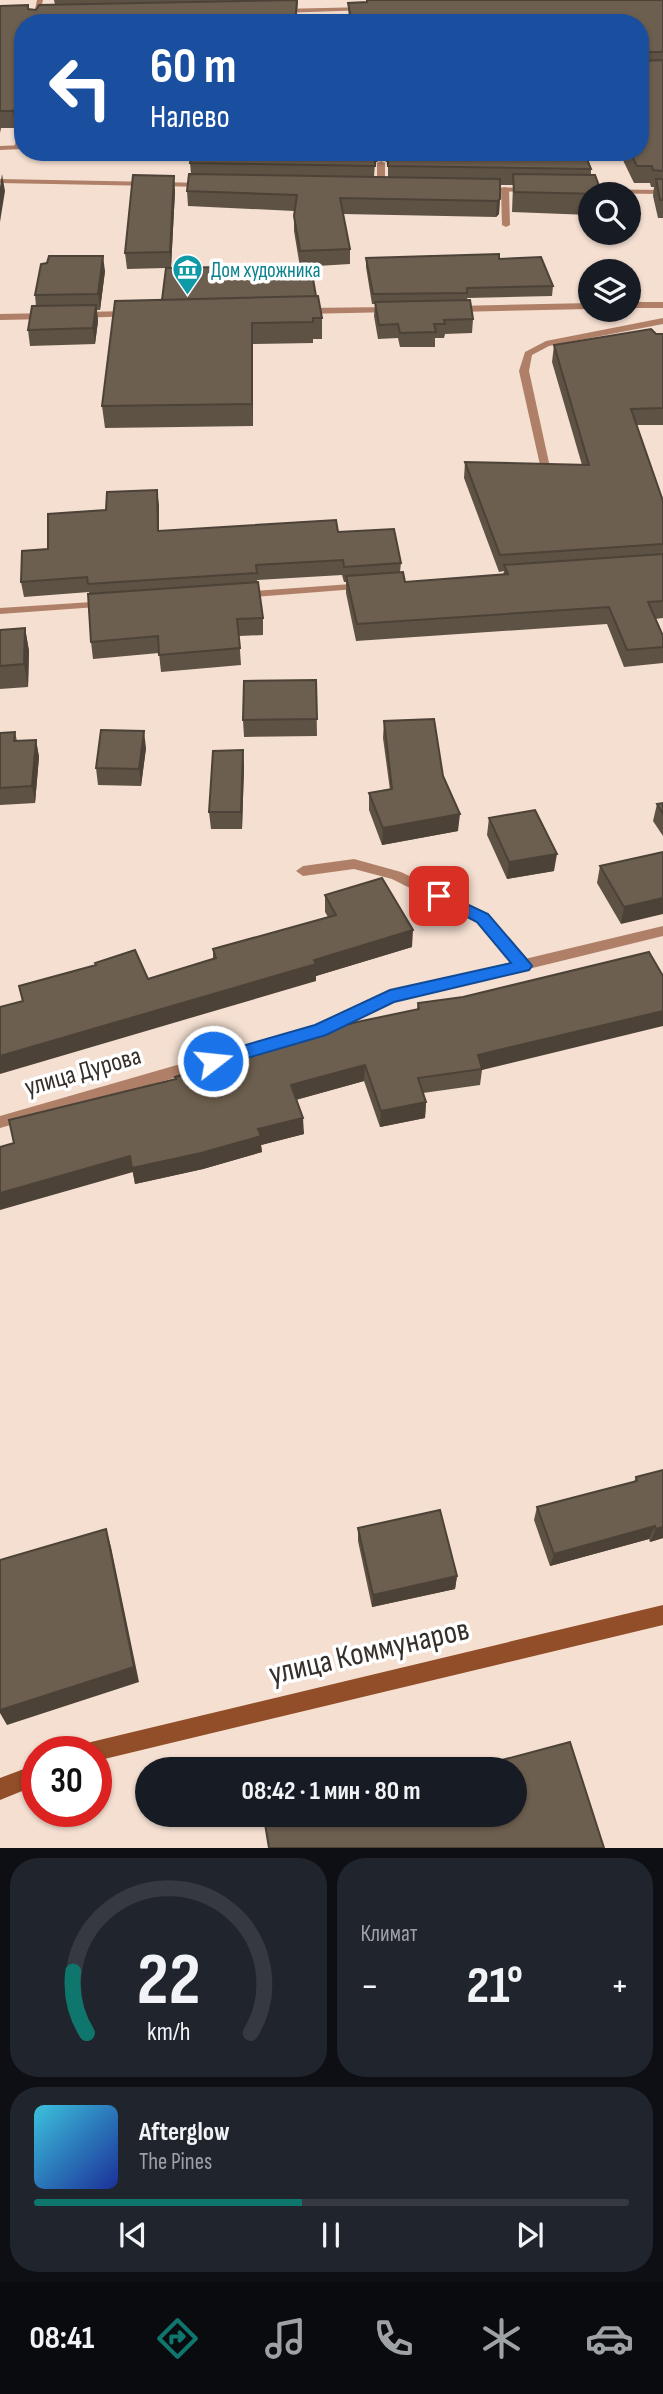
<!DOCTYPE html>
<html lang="ru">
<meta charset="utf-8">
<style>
:root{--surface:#171b24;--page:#20242c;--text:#f1f3f6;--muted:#9ea1a6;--line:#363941;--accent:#0f766e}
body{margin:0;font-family:"Sofia Sans Condensed",sans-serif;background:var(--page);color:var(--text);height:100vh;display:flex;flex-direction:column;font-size:26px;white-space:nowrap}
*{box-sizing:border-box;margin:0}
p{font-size:23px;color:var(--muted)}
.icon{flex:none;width:38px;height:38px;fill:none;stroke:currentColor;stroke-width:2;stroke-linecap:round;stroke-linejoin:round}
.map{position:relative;height:1848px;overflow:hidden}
.drawer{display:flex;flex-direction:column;gap:10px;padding:10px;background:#0d0f14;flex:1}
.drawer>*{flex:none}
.top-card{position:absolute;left:14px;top:14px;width:635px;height:147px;border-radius:28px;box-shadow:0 2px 5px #0004;background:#1a4fa0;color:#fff;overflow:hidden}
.buttons{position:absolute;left:578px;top:182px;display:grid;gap:14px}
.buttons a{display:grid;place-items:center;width:63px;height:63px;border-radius:50%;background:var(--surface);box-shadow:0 2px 5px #0004;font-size:35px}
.speed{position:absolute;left:21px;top:1736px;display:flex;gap:14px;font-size:35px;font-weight:700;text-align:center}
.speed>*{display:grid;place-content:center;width:91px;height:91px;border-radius:50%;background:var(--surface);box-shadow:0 2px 5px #0004;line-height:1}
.speed .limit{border:10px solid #d22;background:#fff;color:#111}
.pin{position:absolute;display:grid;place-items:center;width:60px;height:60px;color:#fff;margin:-30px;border-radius:14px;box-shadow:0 4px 10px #0006}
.me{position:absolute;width:77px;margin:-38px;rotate:74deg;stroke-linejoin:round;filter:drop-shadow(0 0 5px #0008)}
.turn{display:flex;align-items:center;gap:24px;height:147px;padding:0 21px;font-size:32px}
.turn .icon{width:91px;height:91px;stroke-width:2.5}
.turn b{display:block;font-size:49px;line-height:60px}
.big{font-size:52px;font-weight:700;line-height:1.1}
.drawer .card{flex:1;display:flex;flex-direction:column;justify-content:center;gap:10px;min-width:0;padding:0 24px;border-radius:28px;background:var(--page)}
.drawer .dial{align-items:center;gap:0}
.dial svg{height:182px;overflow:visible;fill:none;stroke:var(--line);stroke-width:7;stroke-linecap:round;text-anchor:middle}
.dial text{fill:var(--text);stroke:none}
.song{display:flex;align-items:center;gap:21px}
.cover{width:84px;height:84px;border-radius:10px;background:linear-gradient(135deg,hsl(190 70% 55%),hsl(230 70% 35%))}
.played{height:7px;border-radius:4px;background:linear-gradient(90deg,var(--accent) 45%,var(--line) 45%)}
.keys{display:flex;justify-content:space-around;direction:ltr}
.heat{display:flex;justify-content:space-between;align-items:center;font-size:38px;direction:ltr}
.drawer .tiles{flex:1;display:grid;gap:10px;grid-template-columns:1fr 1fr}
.card:last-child{grid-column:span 2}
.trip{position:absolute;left:135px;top:1757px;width:392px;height:70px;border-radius:35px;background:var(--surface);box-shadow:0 2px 5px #0004;font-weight:700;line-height:70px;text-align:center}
.menu{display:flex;height:112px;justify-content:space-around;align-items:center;background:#090b0e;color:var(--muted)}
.menu .icon{width:49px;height:49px}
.menu .active{color:var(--accent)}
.menu b{font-size:32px;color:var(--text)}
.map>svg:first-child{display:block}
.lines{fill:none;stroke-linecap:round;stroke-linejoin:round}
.lane{fill:#af8067;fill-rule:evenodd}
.street{fill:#af8067;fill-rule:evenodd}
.secondary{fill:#914e28;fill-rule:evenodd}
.wall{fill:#5e5244;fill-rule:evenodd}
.shaded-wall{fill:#4c4237}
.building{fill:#6d5f4f;stroke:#4c4237;stroke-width:2}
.route{fill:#1a73e8;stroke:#114b97;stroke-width:2}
.labels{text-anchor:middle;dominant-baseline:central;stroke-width:7;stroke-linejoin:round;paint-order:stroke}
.far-culture-label{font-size:21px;fill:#0d838f;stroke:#fff;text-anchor:start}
.street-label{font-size:26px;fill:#372f2a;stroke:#fff}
.near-street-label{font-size:32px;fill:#372f2a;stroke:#fff}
</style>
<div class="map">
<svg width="663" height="1848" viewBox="0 0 663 1848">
<rect width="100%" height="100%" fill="#f4dfd1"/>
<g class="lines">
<path class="lane" d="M23,145V149L0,150V146Z
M381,161L385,163V187L381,189L377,187V163Z
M505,187L509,189L510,225L506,227L502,225L501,189Z
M663,318V324L549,346L532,355L529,371L551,472L546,475L542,474L519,371L525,352L546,341Z
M354,859L401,872L487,914L529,962L531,966L529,970H519L477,922L392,879L354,869L303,876L296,871L303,866Z"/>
<path class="street" d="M37,0H43L38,23H32Z
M368,7L370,10L280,13L277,11L280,9Z
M23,123L21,147L14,149L19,125Z
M0,179L207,183L211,185L207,187L0,183Z
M482,187L529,188L533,190L529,192L479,191V187Z
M584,189L663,190V194L581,193L580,191Z
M628,302H663V308H628Z
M590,303V309L455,312L451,309L455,306Z
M392,307L396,310L395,312L304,314L300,311L304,308Z
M130,311L134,314L133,316L80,318L76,315L80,312Z
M0,314L49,313L54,316L49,319L0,320Z
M365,583L371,586L369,588L242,598L236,595L242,592Z
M107,601L113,604L111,606L0,614V608Z
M663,926V936L393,1002L320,1036L0,1128V1116L316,1025L390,991Z"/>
<path class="secondary" d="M663,1605V1625L96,1761V1752H81L84,1745L91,1742Z
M37,1764V1785L0,1800V1778Z"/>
</g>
<path class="wall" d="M54,0H298L297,15L23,23V121L16,128H1L0,133V6L36,10L55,5Z
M366,0H663V218H658L653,196L654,187H651L650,183H634L619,152H640V23H349L348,3L366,2Z
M192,152H584L591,169L590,215L512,212L513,185H500L499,214L496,217L343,214L350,249V264L300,267L294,231V211L188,206L187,191L191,174L190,163ZM382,159L388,163V177H374L375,163Z
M175,191L171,268L223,276L316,296L322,318V339H313V343L253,344V426L105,428L102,406L162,300L166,268L127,269L125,253Z
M366,258L499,259L553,286L552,296L467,298L473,319L472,333L445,334L444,338H435V347H400L398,338L378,339L374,316L375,304H372L366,267Z
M105,271L100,310H97L98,321L95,344L30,346L28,330L36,306L35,295Z
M663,334V425H637L663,501V618L655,619L663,636V663L624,667L607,624L356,641L346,593V582H344L342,575L257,580L263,618V635L239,636L241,665L161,672L159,653L93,659L91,642L89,592L24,597L21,582L48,549L106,510L159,505V531L338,532L401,563L400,572L405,582L503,575L504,571L499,572L464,478L465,462L582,465L552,362L554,345Z
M25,628L29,651L28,687L0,689V630Z
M316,680L317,736L244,737L243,720Z
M384,721L443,776L458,831L382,845L369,810V793L390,790L383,738Z
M15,732L17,741L36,740L39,757L35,803L0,805V733Z
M146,748L141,786L98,785L96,768Z
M243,750L244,767L242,829H211L209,812Z
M663,803V836L653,821L657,804Z
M489,818L554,871L507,879L487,835Z
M663,852L621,924L597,883L600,866Z
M325,895L412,947L316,976V981L22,1001L19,986L148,979L213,959V949L328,917L325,912Z
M649,952L482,1070L480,1085L423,1093L426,1102L425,1118L380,1127L364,1081L296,1100L304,1134L261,1145L262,1152L203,1169L135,1184L133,1172L14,1143L175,1080L244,1058V1053L417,1009L418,1003L463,997Z
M663,1470V1538L650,1542L649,1539L550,1566L534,1520L537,1507L634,1482L636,1477Z
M358,1528L457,1576L455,1589L372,1607L358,1541Z"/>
<path class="shaded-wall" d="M19,104L22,121L16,128L13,111Z
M375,152H382V159L374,163Z
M2,174L5,191L0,222V187Z
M174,176L175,191L171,268L170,252Z
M500,199L499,214L496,217L497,201Z
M103,256L105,271L100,310L98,294Z
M96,305L98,321L95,344L93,328Z
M252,323L253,344V426L252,404Z
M157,490L159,505V546L158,531Z
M25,628L29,651L28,687L24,664Z
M144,731L146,748L141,786L139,769Z
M36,740L39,757L35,803L32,786Z
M243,750L244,767L242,829L241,812Z
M460,814L458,831L382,845L383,828Z
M557,854L554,871L507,879L509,862Z
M663,898V914L621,924L624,907Z
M413,930L412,947L316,976V981L0,1074V1056Z
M663,1011V1026L482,1070L478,1055Z
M365,1065L364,1081L291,1101V1085Z
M426,1102L425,1118L380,1127L381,1111Z
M303,1118L304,1134L261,1145L262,1152L203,1169L135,1184L132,1168L258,1129Z
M130,1156L133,1172L0,1210V1193Z
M655,1526L649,1539L550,1566L554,1554Z
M663,1527V1538L650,1542L656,1529Z
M106,1529L111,1547L139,1682L7,1725L0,1713V1710Z
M457,1576L455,1589L372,1607L373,1595Z"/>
<path class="building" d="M297,0L295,23H23V105L19,104L13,111H0V6L28,5V9L36,10L39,5Z
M367,0H663V52H642L640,53V23H352L348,3L367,2Z
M640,57L642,61L663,60V171L653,170L652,166H637L630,152H640Z
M192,152H375V166L190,163Z
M388,152H584L591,169L388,166Z
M189,174L500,179V199L497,201L340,198L350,249L300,251L294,216L297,195L187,191Z
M513,174L595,175L602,194L514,192Z
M133,175L174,176L170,252L125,253Z
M656,179H663V200H660Z
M499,254V259L541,257L553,286L467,288V293L373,294L366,258Z
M49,256H103L98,294L35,295L41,264L47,263Z
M222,267V276L312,273L316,296L162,300L166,268Z
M318,296L322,318H313V322L252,323V404L102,406L115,301Z
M470,300L473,319L444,320L445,324H434L436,332L400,333L398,324L379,325L375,302Z
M96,305L93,328L28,330L32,306Z
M651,329L656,334H663V408L631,409L663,501V544L500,555L465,462L589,465L554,345Z
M157,490L158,531L336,520L338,532L394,529L401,563L344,567L343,560L256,565L257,573L88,584L87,577L21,582L22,551L48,549V514L106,510L107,492Z
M663,554V601L648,602L663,636V647L627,650L609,607L357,624L346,576L403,572L405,582L508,574L504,565Z
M258,582L263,618L237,619L240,648L159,655L158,636L91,642L88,594Z
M25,628L24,664L0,666V630Z
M316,680L317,719L243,720L244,681Z
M434,719L443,776L460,814L383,828L369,793L392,789L384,721Z
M101,730L144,731L139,769L96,768Z
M15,732L14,741L36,740L32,786L0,788V733Z
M243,750L241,812H209L213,751Z
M663,803V814L657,804Z
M535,810L557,854L509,862L489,818Z
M663,852V898L624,907L600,866Z
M382,878L413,930L314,960L316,964L0,1056V1007L23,1001L19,986L96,965L95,963L135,950L148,979L216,958L213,949L336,915L325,895Z
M649,952L663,976V1011L478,1055L482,1069L418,1078L426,1102L381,1111L365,1065L291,1085L303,1118L258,1129L261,1136L201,1153L132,1168L130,1156L0,1193V1147L14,1143L9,1120L176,1079L175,1077L245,1057L244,1053L357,1022L419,1009L418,1003L463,997Z
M663,1470V1527L656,1529L655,1526L554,1554L537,1507L637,1481L636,1477Z
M440,1510L457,1576L373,1595L358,1528Z
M106,1529L134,1667L0,1710V1560Z
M570,1742L604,1848H269L265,1824L301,1815H514V1769H468Z"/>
<path class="route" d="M439,891L488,914L529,962L532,966L529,970L394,1002L326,1035L213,1068L207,1066L205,1061L207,1056L315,1025L390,990L511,963L477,922L434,900L431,896L434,892Z"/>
<defs>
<symbol id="museum-pin" viewBox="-11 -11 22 30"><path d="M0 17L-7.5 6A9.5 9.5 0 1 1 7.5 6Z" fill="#0f9aa8" stroke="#fff"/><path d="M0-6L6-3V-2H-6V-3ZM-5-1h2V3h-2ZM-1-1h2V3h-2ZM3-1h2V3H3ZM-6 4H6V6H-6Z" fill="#fff"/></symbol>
</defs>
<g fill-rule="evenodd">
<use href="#museum-pin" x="170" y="252" width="35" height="47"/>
</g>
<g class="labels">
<g class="far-culture-label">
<text x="211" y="270">Дом художника</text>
</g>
<g class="street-label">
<text transform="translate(83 1072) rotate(-16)">улица Дурова</text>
</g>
<g class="near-street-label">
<text transform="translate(369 1652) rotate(-13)">улица Коммунаров</text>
</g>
</g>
</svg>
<div class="buttons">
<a><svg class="icon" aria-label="search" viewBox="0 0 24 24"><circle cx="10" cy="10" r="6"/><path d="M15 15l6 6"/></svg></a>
<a><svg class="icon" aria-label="layers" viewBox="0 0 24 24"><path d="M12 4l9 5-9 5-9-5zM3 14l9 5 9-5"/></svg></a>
</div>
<div class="speed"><div class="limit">30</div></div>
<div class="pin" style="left:439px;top:896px;background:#d93025"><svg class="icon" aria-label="arrive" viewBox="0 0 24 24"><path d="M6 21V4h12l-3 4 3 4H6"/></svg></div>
<svg class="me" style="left:213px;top:1061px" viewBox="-20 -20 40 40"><circle r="17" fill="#1a73e8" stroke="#fff" stroke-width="3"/><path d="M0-11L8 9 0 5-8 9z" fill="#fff"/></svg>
<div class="trip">08:42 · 1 мин · 80 m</div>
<div class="top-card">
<div class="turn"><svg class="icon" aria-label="left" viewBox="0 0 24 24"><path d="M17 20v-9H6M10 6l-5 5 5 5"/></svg><div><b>60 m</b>Налево</div></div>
</div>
</div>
<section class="drawer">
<div class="tiles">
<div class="card dial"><svg viewBox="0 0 100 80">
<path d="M14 69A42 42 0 1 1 86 69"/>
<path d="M14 69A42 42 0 0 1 8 42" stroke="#0f766e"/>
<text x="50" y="56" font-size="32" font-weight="700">22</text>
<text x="50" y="72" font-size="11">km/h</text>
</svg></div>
<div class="card"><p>Климат</p>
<div class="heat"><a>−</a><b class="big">21°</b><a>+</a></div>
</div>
<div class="card">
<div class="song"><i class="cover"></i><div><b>Afterglow</b><p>The Pines</p></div></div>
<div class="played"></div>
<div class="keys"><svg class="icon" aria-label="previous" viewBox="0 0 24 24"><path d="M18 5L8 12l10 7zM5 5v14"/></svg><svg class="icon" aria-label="pause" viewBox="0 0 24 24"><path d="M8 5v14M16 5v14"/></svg><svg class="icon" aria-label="next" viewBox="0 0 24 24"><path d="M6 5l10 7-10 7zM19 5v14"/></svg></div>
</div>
</div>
</section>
<nav class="menu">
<b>08:41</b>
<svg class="icon active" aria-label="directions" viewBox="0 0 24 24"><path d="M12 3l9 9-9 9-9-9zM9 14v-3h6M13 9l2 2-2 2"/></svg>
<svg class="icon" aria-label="music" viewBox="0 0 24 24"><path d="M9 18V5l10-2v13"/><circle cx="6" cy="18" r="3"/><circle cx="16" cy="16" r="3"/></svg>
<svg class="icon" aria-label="phone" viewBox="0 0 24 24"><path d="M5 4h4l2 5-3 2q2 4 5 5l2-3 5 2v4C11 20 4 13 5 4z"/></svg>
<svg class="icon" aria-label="climate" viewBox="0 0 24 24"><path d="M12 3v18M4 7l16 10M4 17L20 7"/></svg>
<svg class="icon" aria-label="car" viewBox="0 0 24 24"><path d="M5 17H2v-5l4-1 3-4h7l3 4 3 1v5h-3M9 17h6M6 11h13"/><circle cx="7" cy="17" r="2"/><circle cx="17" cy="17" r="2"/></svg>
</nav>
